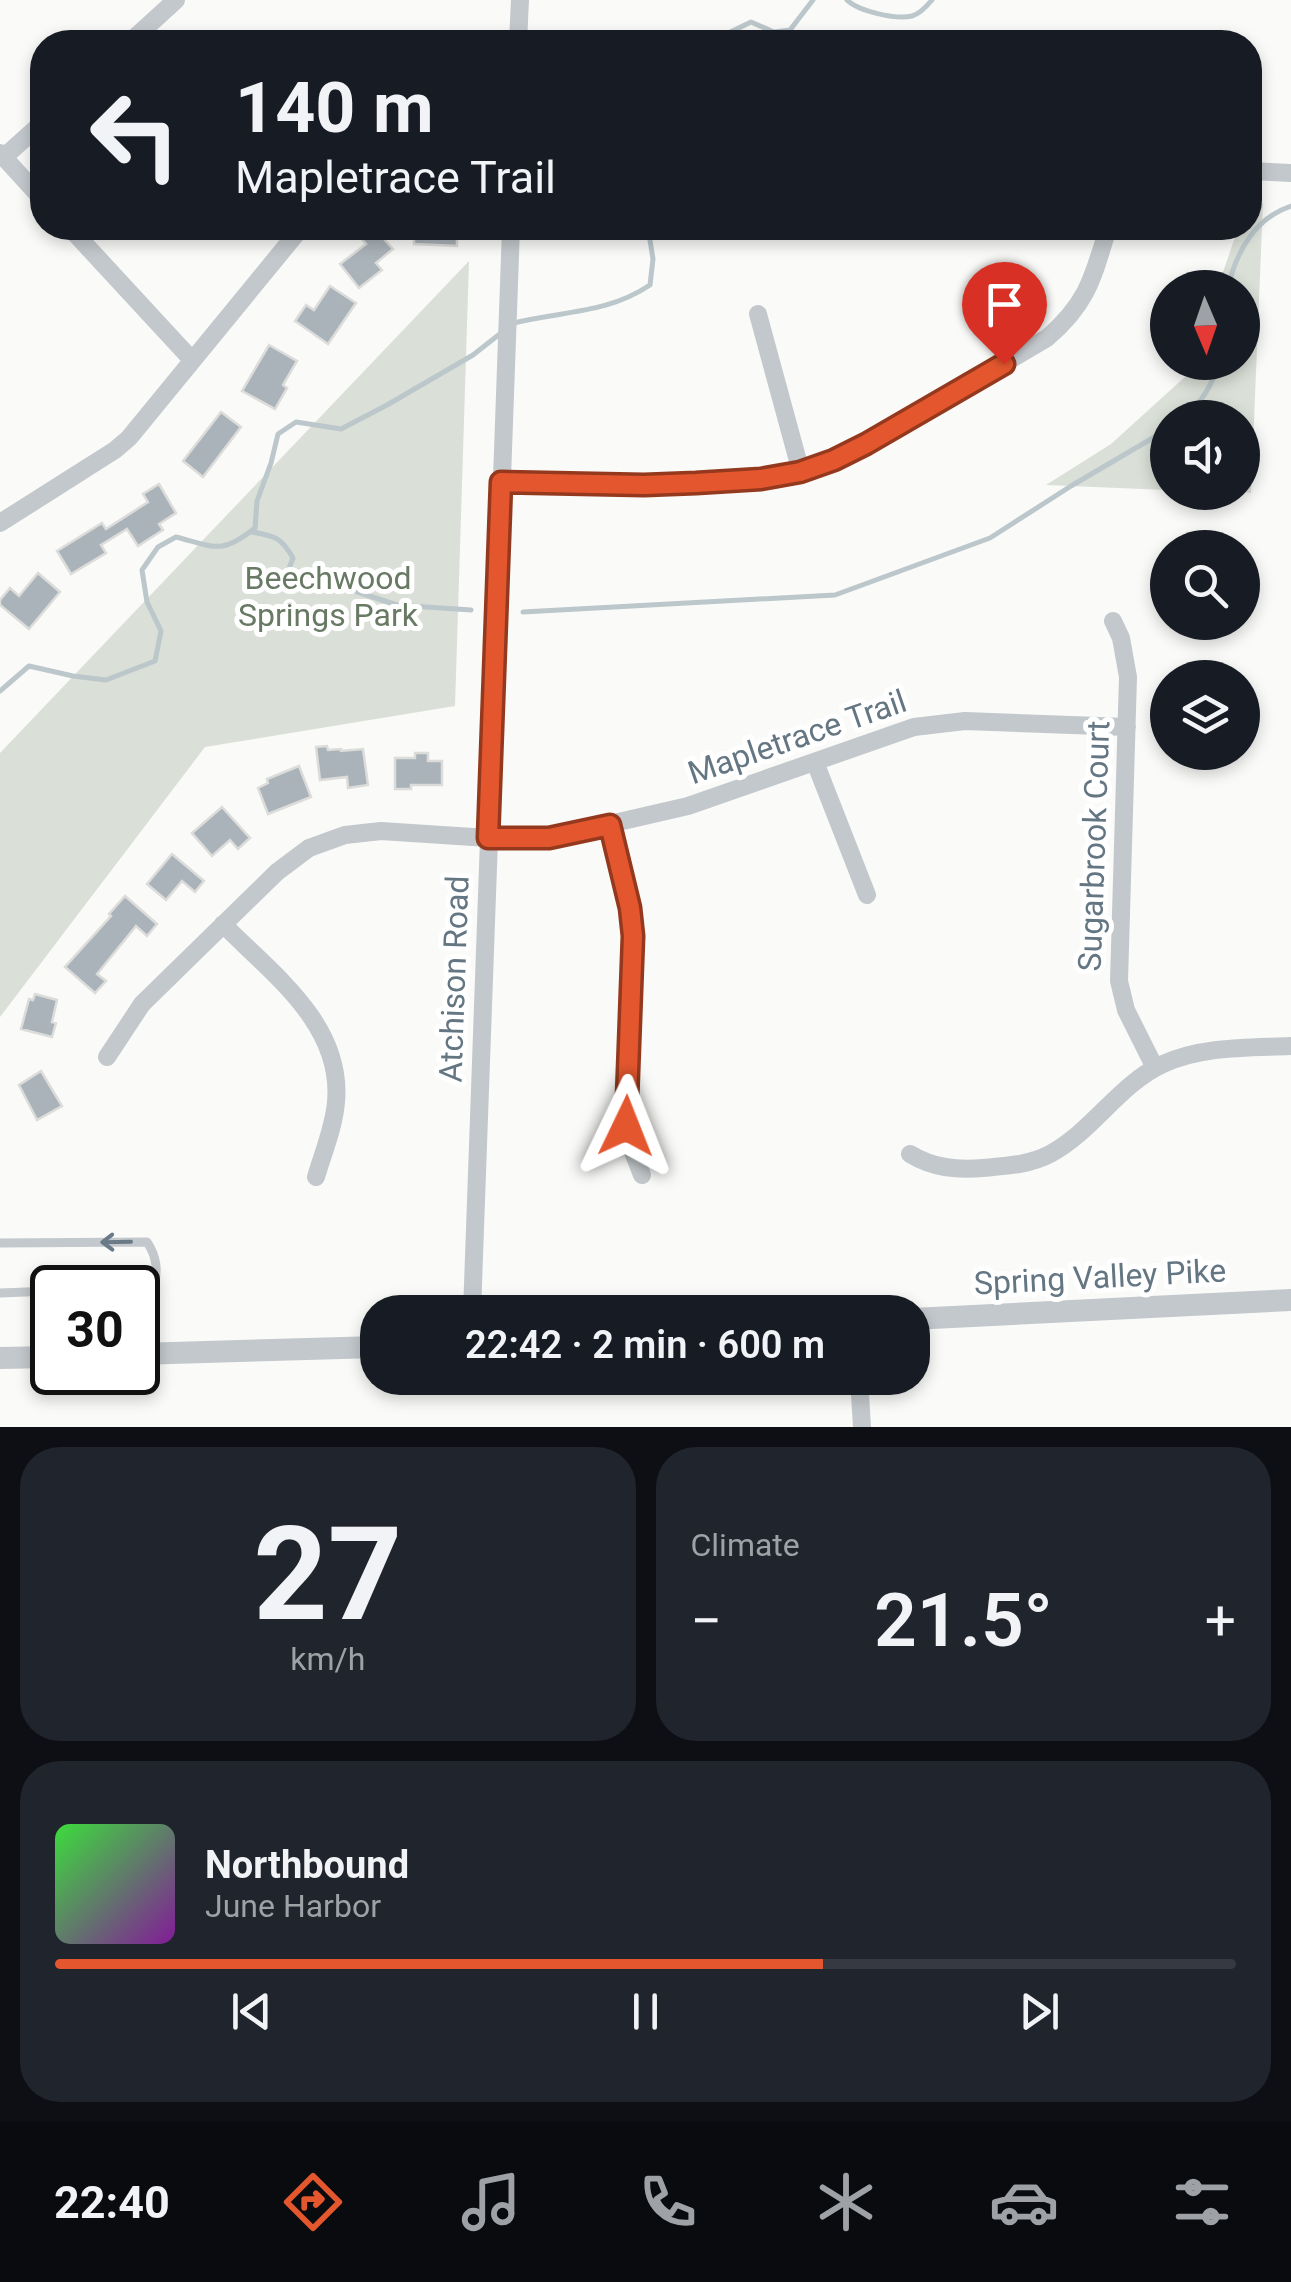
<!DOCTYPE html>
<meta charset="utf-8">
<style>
:root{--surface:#171b24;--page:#20242c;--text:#f1f3f6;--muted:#9ea1a6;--line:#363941;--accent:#e4572e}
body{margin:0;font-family:Roboto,sans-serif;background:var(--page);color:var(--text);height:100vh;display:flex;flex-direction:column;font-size:38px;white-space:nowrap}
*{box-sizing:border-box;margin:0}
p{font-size:32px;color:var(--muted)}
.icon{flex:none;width:55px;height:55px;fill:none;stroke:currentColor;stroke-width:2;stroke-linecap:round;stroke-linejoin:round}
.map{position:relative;height:1427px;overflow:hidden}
.panel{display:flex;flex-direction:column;gap:20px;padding:20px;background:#0d0f14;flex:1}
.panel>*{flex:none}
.banner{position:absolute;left:30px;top:30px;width:1232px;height:210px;border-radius:40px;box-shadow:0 5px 15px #0003;background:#171b24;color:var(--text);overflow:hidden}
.needle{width:65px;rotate:178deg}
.controls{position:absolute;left:1150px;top:270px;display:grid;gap:20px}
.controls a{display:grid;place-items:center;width:110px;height:110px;border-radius:50%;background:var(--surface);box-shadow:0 5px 15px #0003;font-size:50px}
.speed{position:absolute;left:30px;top:1265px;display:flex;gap:20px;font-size:50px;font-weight:700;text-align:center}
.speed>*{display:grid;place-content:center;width:130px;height:130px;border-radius:50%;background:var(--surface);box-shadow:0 5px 15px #0003;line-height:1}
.speed .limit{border:5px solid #111;border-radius:15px;background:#fff;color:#111}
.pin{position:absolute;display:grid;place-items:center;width:85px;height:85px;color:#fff;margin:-102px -42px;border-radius:50% 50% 50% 0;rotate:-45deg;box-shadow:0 0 10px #0007}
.pin .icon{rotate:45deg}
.me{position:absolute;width:110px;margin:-55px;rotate:2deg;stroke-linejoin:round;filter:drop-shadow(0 0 8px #0008)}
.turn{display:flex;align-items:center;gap:35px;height:210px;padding:0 40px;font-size:45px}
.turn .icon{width:130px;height:130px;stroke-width:2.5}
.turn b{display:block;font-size:70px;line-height:85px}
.big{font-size:75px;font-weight:600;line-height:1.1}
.panel .tile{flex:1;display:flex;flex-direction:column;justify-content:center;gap:15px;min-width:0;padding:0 35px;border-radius:40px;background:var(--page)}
.panel .dial{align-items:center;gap:0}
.dial b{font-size:130px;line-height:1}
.song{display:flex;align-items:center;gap:30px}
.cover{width:120px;height:120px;border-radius:15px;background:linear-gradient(135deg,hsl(120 70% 55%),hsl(290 70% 35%))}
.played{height:10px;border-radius:5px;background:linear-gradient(90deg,var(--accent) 65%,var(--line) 65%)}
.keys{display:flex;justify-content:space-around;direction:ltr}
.heat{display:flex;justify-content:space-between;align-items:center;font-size:55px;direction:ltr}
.panel .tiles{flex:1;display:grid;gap:20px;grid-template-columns:1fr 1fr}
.tile:last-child{grid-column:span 2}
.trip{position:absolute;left:360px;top:1295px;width:570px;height:100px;border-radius:40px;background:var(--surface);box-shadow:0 5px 15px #0003;font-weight:600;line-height:100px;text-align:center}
.menu{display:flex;height:160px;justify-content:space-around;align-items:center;background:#090b0e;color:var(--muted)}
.menu .icon{width:70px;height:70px}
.menu .selected{color:var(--accent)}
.menu b{font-size:45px;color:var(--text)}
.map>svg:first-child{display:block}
.green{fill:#dadfd7}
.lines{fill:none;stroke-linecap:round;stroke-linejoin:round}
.stream{stroke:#bbc7cb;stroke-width:5}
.building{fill:#aab3b9;stroke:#dcdcda;stroke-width:2.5}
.service{stroke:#c3c8cc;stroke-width:9}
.minor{stroke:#c3c8cc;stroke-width:18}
.tertiary{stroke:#c3c8cc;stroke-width:22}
.oneway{stroke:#6a7a87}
.route-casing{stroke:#94391e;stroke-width:25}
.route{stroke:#e4572e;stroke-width:18}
.labels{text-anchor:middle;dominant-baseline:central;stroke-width:10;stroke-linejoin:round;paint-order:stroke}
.park-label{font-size:32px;fill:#687a64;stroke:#fff}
.street-label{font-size:32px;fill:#657683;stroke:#fff}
</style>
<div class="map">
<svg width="1291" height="1427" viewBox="0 0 1291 1427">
<rect width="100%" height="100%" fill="#fafaf8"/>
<path class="green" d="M1250,203H1263L1251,493L1243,492L1242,418H1168L1167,490L1046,485L1111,444L1197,366L1198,363L1242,362V288L1218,287L1238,228H1250Z
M469,261L455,706L205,747L0,1017V753Z"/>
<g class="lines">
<path class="stream" d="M847,0C858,11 896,20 912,16C920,14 927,6 932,0
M710,42L751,22L774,32L790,30L813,0
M1228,288C1236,252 1255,218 1291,206
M514,323C561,311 607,314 650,285L653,259L649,234L639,228
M1184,418C1201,403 1213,384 1219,362
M252,532C275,536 281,537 293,558L288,571L299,580L336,585L397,605L471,610
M523,612L835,595L990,538L1071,486L1168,429
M0,691L29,666L73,676L106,680L155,661L161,631L147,602L142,570L158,547L176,537C215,547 221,555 255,528L257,501L271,463L278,434L296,422L341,429L387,405L473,355L501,333"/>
</g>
<path class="building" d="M374,228L393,249L376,263L382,270L359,288L340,264L366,244L361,238Z
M414,228H457V246L414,244Z
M330,286L356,303L328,344L295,321L306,305L314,310Z
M269,345L297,361L283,385L287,388L275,409L242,391Z
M221,412L241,427L203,477L183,461Z
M159,484L176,513L159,524L163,530L138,546L127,529L101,545L106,553L71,574L57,551L102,523L106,529L148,502L143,494Z
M38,573L60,592L29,629L0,605V600L10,588L19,596Z
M327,746L328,750L341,749V751L363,749L368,785L348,788L347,777L320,780L316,747Z
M415,753H428V761H442V785H411V789H395V758H415Z
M299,766L311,797L268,814L258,788L268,783L267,779Z
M222,807L250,838L238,849L230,840L212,856L192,833Z
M172,854L204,881L195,892L182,881L166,900L147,884Z
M125,896L157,924L147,936L136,926L97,974L106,981L95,993L65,967L111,916L109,914Z
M35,994L57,1000L52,1022L56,1023L52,1037L21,1029L29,999L33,1000Z
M41,1071L62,1106L37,1120L19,1085Z"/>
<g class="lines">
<path class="service" d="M0,1243L147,1242C157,1257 158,1270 154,1288L138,1289
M0,1293L52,1291"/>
<path class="minor" d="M130,42L176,0
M518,42L520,0
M0,153L42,199
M4,157L42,123
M1250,171L1291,173
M70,228L192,360
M758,314L801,472
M501,482L643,485L761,479L801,472L835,460L867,444L1047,338C1088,303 1093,277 1108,228
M0,523L115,450L129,438L301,228
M1113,621L1121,638L1128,677L1119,981L1126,1010L1155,1068
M815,762L867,895
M609,825L630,909L633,936L627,1126L630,1144L642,1175
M223,924C272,974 343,1024 336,1102C334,1127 323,1153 316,1177
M107,1057L142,1004L277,872L309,848L345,835L381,831L488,838H549L688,806L914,727L965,721L1127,727
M910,1154C933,1168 956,1170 983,1168C1006,1166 1029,1165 1050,1154C1093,1131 1119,1084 1163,1064C1203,1046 1248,1048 1291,1046
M472,1312L511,228
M859,1378L862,1427"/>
<path class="tertiary" d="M912,1319L1291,1300
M138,1354L378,1347
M0,1358L52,1357"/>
</g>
<defs><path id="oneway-shaft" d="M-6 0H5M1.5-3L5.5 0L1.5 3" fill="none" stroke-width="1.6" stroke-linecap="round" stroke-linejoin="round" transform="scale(2.5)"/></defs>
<use class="oneway" href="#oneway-shaft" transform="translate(116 1242) rotate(179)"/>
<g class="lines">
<defs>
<path id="route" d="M626,1126L633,936L630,908L610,825L549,838H488L501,482L644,485L696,483L761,479L800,472L834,460L866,444L1004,364"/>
</defs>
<use href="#route" class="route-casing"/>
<use href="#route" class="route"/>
</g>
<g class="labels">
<g class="park-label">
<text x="328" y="578">Beechwood<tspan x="328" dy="37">Springs Park</tspan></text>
</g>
<g class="street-label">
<text transform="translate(797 737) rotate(-19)">Mapletrace Trail</text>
<text transform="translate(1094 846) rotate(-88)">Sugarbrook Court</text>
<text transform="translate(454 979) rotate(-88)">Atchison Road</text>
<text transform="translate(1100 1277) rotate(-3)">Spring Valley Pike</text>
</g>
</g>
</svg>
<div class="controls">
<a><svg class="needle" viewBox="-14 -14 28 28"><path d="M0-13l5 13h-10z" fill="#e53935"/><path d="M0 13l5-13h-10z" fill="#9ea1a6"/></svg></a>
<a><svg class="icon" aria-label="sound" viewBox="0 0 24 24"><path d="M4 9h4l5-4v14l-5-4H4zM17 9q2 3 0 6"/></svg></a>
<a><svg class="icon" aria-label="search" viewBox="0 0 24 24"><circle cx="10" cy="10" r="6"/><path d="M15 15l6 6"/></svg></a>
<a><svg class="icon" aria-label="layers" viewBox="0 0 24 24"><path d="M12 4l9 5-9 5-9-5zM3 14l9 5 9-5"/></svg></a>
</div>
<div class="speed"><div class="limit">30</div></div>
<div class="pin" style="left:1004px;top:364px;background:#d93025"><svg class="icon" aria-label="arrive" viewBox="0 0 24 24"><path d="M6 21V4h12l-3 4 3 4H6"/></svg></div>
<svg class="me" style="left:626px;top:1126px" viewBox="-20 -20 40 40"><path d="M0-17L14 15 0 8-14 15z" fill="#e4572e" stroke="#fff" stroke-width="4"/></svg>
<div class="trip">22:42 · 2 min · 600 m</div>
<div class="banner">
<div class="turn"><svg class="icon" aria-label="left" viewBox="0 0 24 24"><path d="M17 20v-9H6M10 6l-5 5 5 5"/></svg><div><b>140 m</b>Mapletrace Trail</div></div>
</div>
</div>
<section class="panel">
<div class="tiles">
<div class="tile dial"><b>27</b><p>km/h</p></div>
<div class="tile"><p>Climate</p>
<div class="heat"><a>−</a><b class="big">21.5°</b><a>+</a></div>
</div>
<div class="tile">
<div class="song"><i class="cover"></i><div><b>Northbound</b><p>June Harbor</p></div></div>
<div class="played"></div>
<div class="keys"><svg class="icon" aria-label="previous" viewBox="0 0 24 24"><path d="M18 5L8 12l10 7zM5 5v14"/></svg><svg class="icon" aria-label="pause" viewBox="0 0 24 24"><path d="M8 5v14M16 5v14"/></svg><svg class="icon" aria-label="next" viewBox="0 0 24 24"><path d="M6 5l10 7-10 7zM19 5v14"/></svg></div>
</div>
</div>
</section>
<nav class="menu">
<b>22:40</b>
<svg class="icon selected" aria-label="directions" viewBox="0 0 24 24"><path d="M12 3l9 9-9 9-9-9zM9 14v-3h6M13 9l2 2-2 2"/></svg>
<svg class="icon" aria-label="music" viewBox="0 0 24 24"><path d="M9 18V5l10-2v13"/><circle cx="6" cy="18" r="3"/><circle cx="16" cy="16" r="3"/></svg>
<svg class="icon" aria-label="phone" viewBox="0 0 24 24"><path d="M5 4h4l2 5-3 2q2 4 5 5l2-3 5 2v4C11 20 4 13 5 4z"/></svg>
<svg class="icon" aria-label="climate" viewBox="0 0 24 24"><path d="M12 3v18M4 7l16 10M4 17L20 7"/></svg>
<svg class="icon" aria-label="car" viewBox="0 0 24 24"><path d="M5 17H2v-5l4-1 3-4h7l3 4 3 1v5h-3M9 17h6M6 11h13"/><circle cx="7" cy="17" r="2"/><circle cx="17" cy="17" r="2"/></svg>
<svg class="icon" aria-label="filters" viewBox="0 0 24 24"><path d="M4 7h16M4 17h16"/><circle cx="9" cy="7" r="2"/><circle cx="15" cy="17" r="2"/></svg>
</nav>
